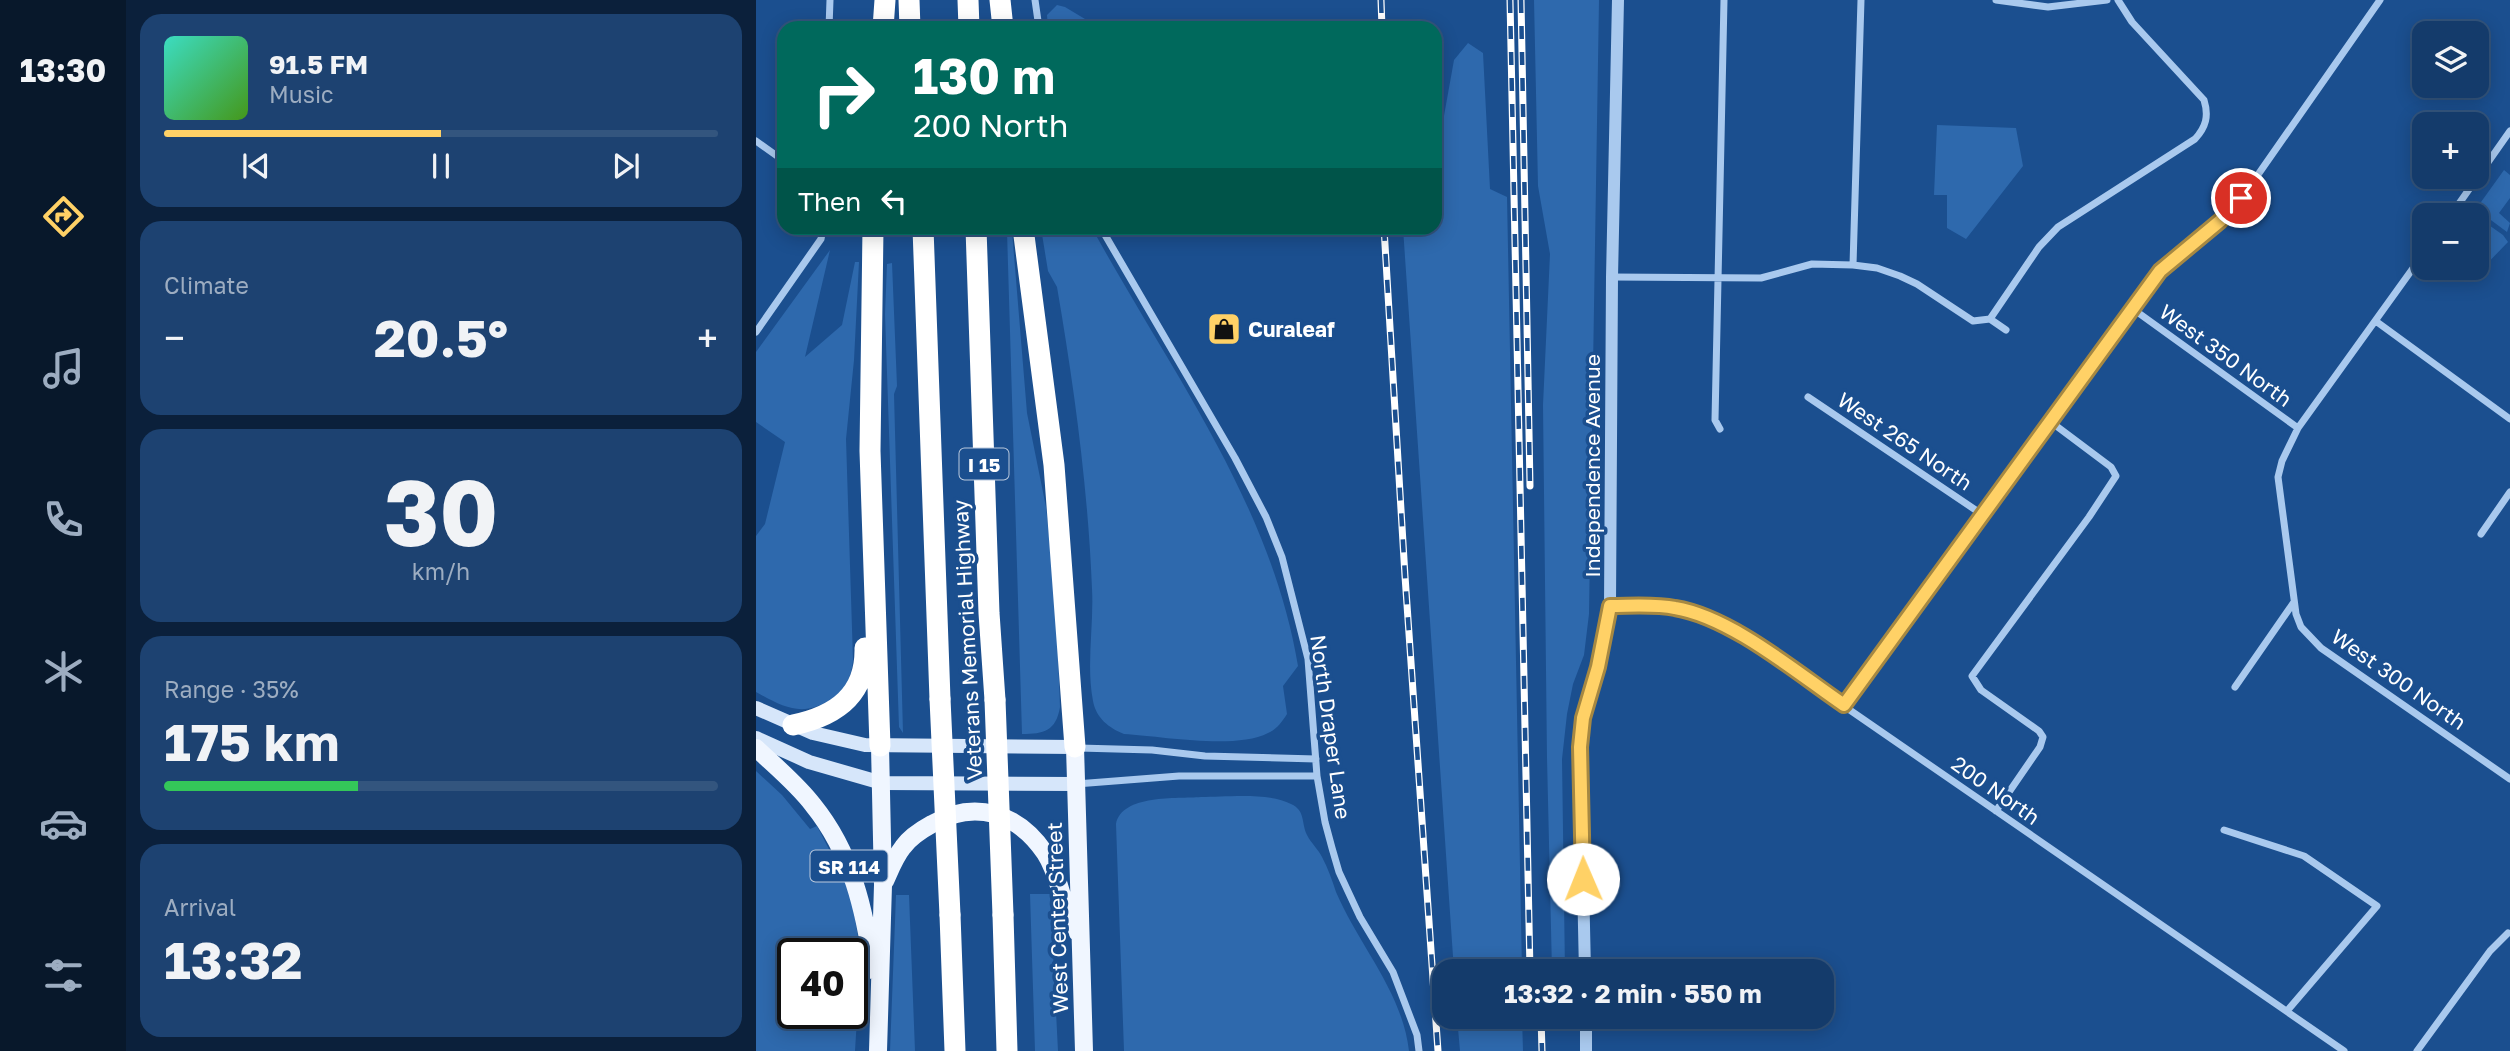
<!DOCTYPE html>
<meta charset="utf-8">
<style>
:root{--surface:#143b6b;--page:#1d4271;--text:#f1f3f6;--muted:#9dadc1;--line:#33557e;--accent:#ffd166}
body{margin:0;font-family:"Golos Text",sans-serif;background:var(--page);color:var(--text);height:100vh;display:flex;flex-direction:column;font-size:26px;white-space:nowrap}
*{box-sizing:border-box;margin:0}
p{font-size:23px;color:var(--muted)}
.icon{flex:none;width:38px;height:38px;fill:none;stroke:currentColor;stroke-width:2;stroke-linecap:round;stroke-linejoin:round}
.map{position:relative;flex:1;overflow:hidden}
.sheet{display:flex;flex-direction:column;gap:14px;padding:14px;background:#0b203b;width:630px}
.sheet>*{flex:none}
.top-card{position:absolute;left:21px;top:21px;width:665px;height:214px;border-radius:21px;box-shadow:0 4px 18px #0003,0 0 0 2px var(--line);background:#00695c;color:#fff;overflow:hidden}
.controls{position:absolute;left:1656px;top:21px;display:grid;gap:14px}
.controls a{display:grid;place-items:center;width:77px;height:77px;border-radius:14px;background:var(--surface);box-shadow:0 4px 18px #0003,0 0 0 2px var(--line);font-size:35px}
.speed{position:absolute;left:21px;top:938px;display:flex;gap:14px;font-size:35px;font-weight:700;text-align:center}
.speed>*{display:grid;place-content:center;width:91px;height:91px;border-radius:50%;background:var(--surface);box-shadow:0 4px 18px #0003,0 0 0 2px var(--line);line-height:1}
.speed .limit{border:4px solid #111;border-radius:10px;background:#fff;color:#111}
.pin{position:absolute;display:grid;place-items:center;width:60px;height:60px;color:#fff;margin:-30px;border:4px solid #fff;border-radius:50%;box-shadow:0 2px 7px #0007}
.me{position:absolute;width:77px;margin:-38px;rotate:359deg;stroke-linejoin:round;filter:drop-shadow(0 0 5px #0008)}
.turn{display:flex;align-items:center;gap:24px;height:147px;padding:0 21px;font-size:32px}
.turn .icon{width:91px;height:91px;stroke-width:2.5}
.turn b{display:block;font-size:49px;line-height:60px}
.then{display:flex;align-items:center;height:66px;padding:0 21px;background:#0003;gap:14px;font-size:26px}
.big{font-size:52px;font-weight:700;line-height:1.1}
.sheet .card{flex:1;display:flex;flex-direction:column;justify-content:center;gap:10px;min-width:0;padding:0 24px;border-radius:21px;background:var(--page)}
.sheet .dial{align-items:center;gap:0}
.dial b{font-size:91px;line-height:1}
.song{display:flex;align-items:center;gap:21px}
.cover{width:84px;height:84px;border-radius:10px;background:linear-gradient(135deg,hsl(170 70% 55%),hsl(100 70% 35%))}
.played{height:7px;border-radius:4px;background:linear-gradient(90deg,var(--accent) 50%,var(--line) 50%)}
.keys{display:flex;justify-content:space-around;direction:ltr}
.heat{display:flex;justify-content:space-between;align-items:center;font-size:38px;direction:ltr}
.charge{height:10px;border-radius:5px;background:linear-gradient(90deg,#34c759 35%,var(--line) 0)}
.trip{position:absolute;left:676px;top:959px;width:402px;height:70px;border-radius:21px;background:var(--surface);box-shadow:0 4px 18px #0003,0 0 0 2px var(--line);font-weight:700;line-height:70px;text-align:center}
main{display:flex;flex:1;min-height:0}
.dock{display:flex;flex-direction:column;width:126px;justify-content:space-around;align-items:center;background:#08182b;color:var(--muted)}
.dock .icon{width:49px;height:49px}
.dock .active{color:var(--accent)}
.dock b{font-size:32px;color:var(--text)}
.map>svg:first-child{display:block}
.green{fill:#2e69ad;fill-rule:evenodd}
.lines{fill:none;stroke-linecap:round;stroke-linejoin:round}
.minor{stroke:#a9c9ee;stroke-width:7}
.tertiary{stroke:#a9c9ee;stroke-width:12}
.secondary{stroke:#d6e6fa;stroke-width:14}
.primary{stroke:#f0f6ff;stroke-width:18}
.motorway{stroke:#fff;stroke-width:21}
.rail-casing{stroke:#fff;stroke-width:7}
.rail{stroke:#1b4f8f;stroke-width:4.5;stroke-dasharray:13;stroke-linecap:butt}
.motorway-bridge{stroke:#fff;stroke-width:21}
.route-casing{stroke:#a68842;stroke-width:18}
.route{stroke:#ffd166;stroke-width:12}
.labels{text-anchor:middle;dominant-baseline:central;stroke-width:7;stroke-linejoin:round;paint-order:stroke}
.shield{fill:#1b4f8f;stroke:#bbcadd;stroke-width:2}
.shield-label{font-size:19px;font-weight:bold;fill:#fff}
.poi-label{font-size:21px;font-weight:bold;fill:#fff;stroke:#1b4f8f;text-anchor:start}
.street-label{font-size:21px;fill:#fff;stroke:#1b4f8f}
</style>
<main>
<nav class="dock">
<b>13:30</b>
<svg class="icon active" aria-label="directions" viewBox="0 0 24 24"><path d="M12 3l9 9-9 9-9-9zM9 14v-3h6M13 9l2 2-2 2"/></svg>
<svg class="icon" aria-label="music" viewBox="0 0 24 24"><path d="M9 18V5l10-2v13"/><circle cx="6" cy="18" r="3"/><circle cx="16" cy="16" r="3"/></svg>
<svg class="icon" aria-label="phone" viewBox="0 0 24 24"><path d="M5 4h4l2 5-3 2q2 4 5 5l2-3 5 2v4C11 20 4 13 5 4z"/></svg>
<svg class="icon" aria-label="climate" viewBox="0 0 24 24"><path d="M12 3v18M4 7l16 10M4 17L20 7"/></svg>
<svg class="icon" aria-label="car" viewBox="0 0 24 24"><path d="M5 17H2v-5l4-1 3-4h7l3 4 3 1v5h-3M9 17h6M6 11h13"/><circle cx="7" cy="17" r="2"/><circle cx="17" cy="17" r="2"/></svg>
<svg class="icon" aria-label="filters" viewBox="0 0 24 24"><path d="M4 7h16M4 17h16"/><circle cx="9" cy="7" r="2"/><circle cx="15" cy="17" r="2"/></svg>
</nav>
<section class="sheet">
<div class="card">
<div class="song"><i class="cover"></i><div><b>91.5 FM</b><p>Music</p></div></div>
<div class="played"></div>
<div class="keys"><svg class="icon" aria-label="previous" viewBox="0 0 24 24"><path d="M18 5L8 12l10 7zM5 5v14"/></svg><svg class="icon" aria-label="pause" viewBox="0 0 24 24"><path d="M8 5v14M16 5v14"/></svg><svg class="icon" aria-label="next" viewBox="0 0 24 24"><path d="M6 5l10 7-10 7zM19 5v14"/></svg></div>
</div>
<div class="card"><p>Climate</p>
<div class="heat"><a>−</a><b class="big">20.5°</b><a>+</a></div>
</div>
<div class="card dial"><b>30</b><p>km/h</p></div>
<div class="card"><p>Range · 35%</p><b class="big">175 km</b><div class="charge"></div></div>
<div class="card"><p>Arrival</p><b class="big">13:32</b></div>
</section>
<div class="map">
<svg width="1754" height="1051" viewBox="0 0 1754 1051">
<rect width="100%" height="100%" fill="#1b4f8f"/>
<path class="green" d="M778,0H843L833,614L828,655L817,684L811,714L806,759L809,971H796L791,758L787,405L794,254L782,186Z
M301,5L309,7L344,28H292L291,15Z
M712,43L727,53L734,189L751,197L766,971H698L647,228H679V166L698,60Z
M1181,125L1260,128L1267,166L1210,239L1191,228V195H1178Z
M1748,170L1754,175V198L1743,213L1754,223L1751,232L1720,209Z
M1720,216L1747,235L1752,242L1720,275L1711,268H1720Z
M285,228H336C413,369 515,503 542,666L527,686L531,714C526,722 521,729 512,733C479,750 405,736 368,734C353,728 340,718 337,701C330,665 338,625 336,589C332,488 318,386 301,287L292,271Z
M251,231H256L271,413L290,507L300,604L304,707C300,731 288,734 266,734Z
M74,250L49,357L86,325L99,262H103L98,360L90,439L97,660C96,675 90,689 77,698C47,718 29,708 0,692V536L9,524L29,442L0,422V352Z
M136,263L141,386L138,394L147,733L143,727L129,314L131,264Z
M0,771L26,795L54,829L61,826L94,890L100,925L105,954L99,1051H0ZM37,954H96V1013H37Z
M445,797C470,797 513,792 535,804C550,811 545,823 551,835C555,843 562,849 566,857C572,868 576,880 580,892C603,946 646,991 653,1051H368L360,824C366,794 421,799 445,797Z
M274,894H294L302,1051H279Z
M140,895H153L159,1051H134Z
M701,1017H766L767,1051H704Z"/>
<g class="lines">
<path class="minor" d="M279,0L283,28
M1240,0L1292,7L1351,0
M73,28L74,0
M0,141L28,161
M1695,215L1754,131
M345,228L479,458L510,517L526,557L552,659L561,776L569,822L576,848L583,872L604,917L637,972L661,1035L663,1051
M1668,253L1542,428L1526,461L1522,477L1540,614L1545,627L1565,648L1754,779
M1097,265L1105,0
M856,277L1005,278L1056,264L1097,265L1121,268L1144,276L1161,284L1217,321L1234,319L1283,247L1302,227L1439,139C1450,127 1453,116 1448,100L1376,22L1362,0
M1377,309L1542,428
M1234,319L1250,330
M1621,322L1754,419
M0,332L65,239L67,228
M1052,397L1227,515
M964,429L959,420L968,0
M1725,534L1754,492
M854,606L920,608L961,622L988,637L1588,1051
M1479,687L1538,602
M1088,705L1404,271L1464,221L1485,199L1624,0
M323,748L396,750L449,756L560,759
M320,784L423,776H561
M1240,811L1284,747L1287,737L1283,731L1225,690L1216,676L1333,517L1360,476L1355,467L1295,422
M1468,830L1548,856L1621,906L1531,1011
M1661,1051L1734,951L1752,933"/>
<path class="tertiary" d="M829,971L824,747L827,717L842,667L854,606L856,277L862,0
M830,1017V1051"/>
<path class="secondary" d="M0,708L57,733L109,745L319,747
M0,738L53,762L126,783L320,784"/>
<path class="primary" d="M319,747L328,1051
M0,748C20,767 41,784 57,805C96,853 109,911 117,970
M129,881C134,870 139,857 147,847C154,837 165,830 176,824C219,799 262,813 289,853C305,877 305,908 322,933
M122,1051L127,885L124,746"/>
<path class="motorway" d="M153,0L154,28
M212,0L213,28
M244,0L247,28
M127,28L129,0
M117,228L114,451L124,746
M167,228L184,699
M220,228L233,613L239,700
M267,228L298,465L319,747
M37,725C80,716 110,695 109,648
M194,915L199,1051
M247,915L251,1051"/>
<defs>
<path id="rail" d="M625,0L626,28
M754,0L774,971
M765,0L774,486
M628,228L649,576L682,1051
M785,1017L786,1051"/>
</defs>
<use href="#rail" class="rail-casing"/>
<use href="#rail" class="rail"/>
<path class="motorway-bridge" d="M184,699L194,915
M239,700L247,915"/>
</g>
<g class="lines">
<defs>
<path id="route" d="M827,879L824,747L827,718L842,667L854,606C875,606 899,604 919,608C975,617 1041,673 1088,705L1404,271L1464,221L1485,198"/>
</defs>
<use href="#route" class="route-casing"/>
<use href="#route" class="route"/>
</g>
<defs>
<symbol id="shop-square" viewBox="-11 -11 22 22"><rect x="-9" y="-9" width="18" height="18" rx="4" fill="#ffd166" stroke="#1b4f8f"/><path d="M-5-2.5h2.3a2.7 3.5 0 0 1 5.4 0H5L5.5 6h-11ZM-1.5-2.5h3a1.5 2.3 0 0 0-3 0Z" fill="#111"/></symbol>
</defs>
<g fill-rule="evenodd">
<use href="#shop-square" x="449" y="310" width="38" height="38"/>
</g>
<g class="labels">
<g class="shield">
<rect x="203.5" y="448.5" width="49" height="31" rx="5"/>
<rect x="54.5" y="850.5" width="77" height="31" rx="5"/>
</g>
<g class="shield-label">
<text x="228" y="464">I 15</text>
<text x="93" y="866">SR 114</text>
</g>
<g class="poi-label">
<text x="492" y="329">Curaleaf</text>
</g>
<g class="street-label">
<text transform="translate(1470 355) rotate(36)">West 350 North</text>
<text transform="translate(1149 441) rotate(34)">West 265 North</text>
<text transform="translate(836 466) rotate(-90)">Independence Avenue</text>
<text transform="translate(211 640) rotate(-93)">Veterans Memorial Highway</text>
<text transform="translate(1643 679) rotate(35)">West 300 North</text>
<text transform="translate(575 727) rotate(82)">North Draper Lane</text>
<text transform="translate(1240 790) rotate(35)">200 North</text>
<text transform="translate(301 918) rotate(-92)">West Center Street</text>
</g>
</g>
</svg>
<div class="controls">
<a><svg class="icon" aria-label="layers" viewBox="0 0 24 24"><path d="M12 4l9 5-9 5-9-5zM3 14l9 5 9-5"/></svg></a>
<a>+</a>
<a>−</a>
</div>
<div class="speed"><div class="limit">40</div></div>
<div class="pin" style="left:1485px;top:198px;background:#d93025"><svg class="icon" aria-label="arrive" viewBox="0 0 24 24"><path d="M6 21V4h12l-3 4 3 4H6"/></svg></div>
<svg class="me" style="left:827px;top:879px" viewBox="-20 -20 40 40"><circle r="19" fill="#fff"/><path d="M0-13L10 11 0 6-10 11z" fill="#ffd166"/></svg>
<div class="trip">13:32 · 2 min · 550 m</div>
<div class="top-card">
<div class="turn"><svg class="icon" aria-label="right" viewBox="0 0 24 24"><path d="M7 20v-9h11M14 6l5 5-5 5"/></svg><div><b>130 m</b>200 North</div></div>
<div class="then">Then<svg class="icon" aria-label="left" viewBox="0 0 24 24"><path d="M17 20v-9H6M10 6l-5 5 5 5"/></svg></div>
</div>
</div>
</main>
